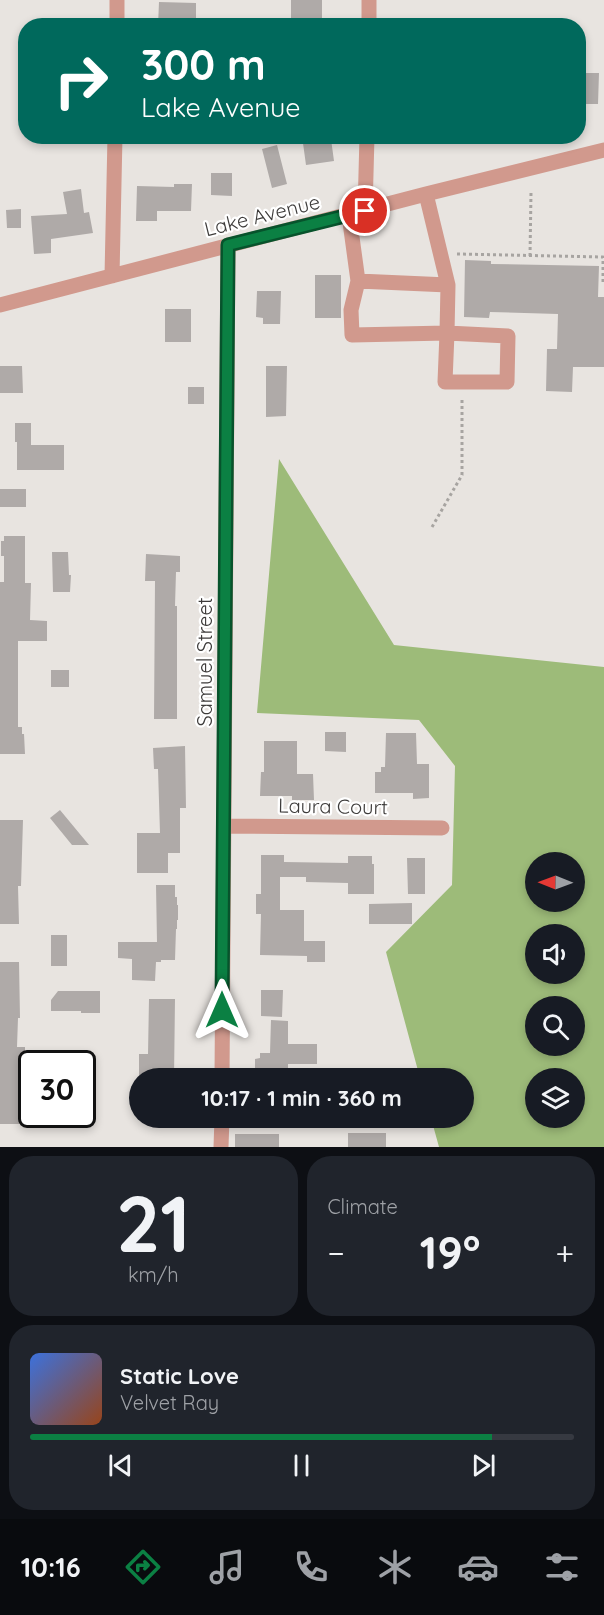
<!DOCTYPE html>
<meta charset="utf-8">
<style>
:root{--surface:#171b24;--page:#20242c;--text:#f1f3f6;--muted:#9ea1a6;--line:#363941;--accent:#0b8043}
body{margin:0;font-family:Quicksand,sans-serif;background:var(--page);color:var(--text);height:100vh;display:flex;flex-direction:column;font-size:22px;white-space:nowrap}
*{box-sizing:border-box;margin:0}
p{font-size:20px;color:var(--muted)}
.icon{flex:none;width:33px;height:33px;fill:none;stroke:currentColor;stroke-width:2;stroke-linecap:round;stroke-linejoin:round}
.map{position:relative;height:1147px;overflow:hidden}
.side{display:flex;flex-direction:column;gap:9px;padding:9px;background:#0d0f14;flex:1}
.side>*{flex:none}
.guide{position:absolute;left:18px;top:18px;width:568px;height:126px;border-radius:24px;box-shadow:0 3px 9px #0003;background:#00695c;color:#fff;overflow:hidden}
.needle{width:39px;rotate:271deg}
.fabs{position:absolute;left:525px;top:852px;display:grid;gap:12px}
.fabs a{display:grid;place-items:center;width:60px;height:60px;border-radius:50%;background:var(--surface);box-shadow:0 3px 9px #0003;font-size:30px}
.speed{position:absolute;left:18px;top:1050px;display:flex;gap:12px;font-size:30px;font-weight:700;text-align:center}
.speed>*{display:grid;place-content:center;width:78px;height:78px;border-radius:50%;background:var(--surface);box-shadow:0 3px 9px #0003;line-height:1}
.speed .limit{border:3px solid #111;border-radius:9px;background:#fff;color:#111}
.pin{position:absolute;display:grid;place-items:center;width:51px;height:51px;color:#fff;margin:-26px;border:3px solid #fff;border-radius:50%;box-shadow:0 2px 6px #0007}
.me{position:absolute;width:66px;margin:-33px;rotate:0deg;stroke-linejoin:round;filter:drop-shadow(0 0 4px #0008)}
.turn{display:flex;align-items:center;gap:21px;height:126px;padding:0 24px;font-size:27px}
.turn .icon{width:78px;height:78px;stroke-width:2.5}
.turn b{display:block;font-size:42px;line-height:51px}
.big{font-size:45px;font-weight:700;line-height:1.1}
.side .widget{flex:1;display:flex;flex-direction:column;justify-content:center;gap:9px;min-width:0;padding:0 21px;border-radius:24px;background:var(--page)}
.side .dial{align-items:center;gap:0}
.dial b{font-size:78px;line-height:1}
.song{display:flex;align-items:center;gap:18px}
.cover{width:72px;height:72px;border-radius:9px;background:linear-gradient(135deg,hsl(220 70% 55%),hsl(20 70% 35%))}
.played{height:6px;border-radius:3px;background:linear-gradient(90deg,var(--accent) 85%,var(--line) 85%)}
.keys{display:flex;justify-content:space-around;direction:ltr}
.heat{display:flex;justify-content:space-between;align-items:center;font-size:33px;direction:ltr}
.side .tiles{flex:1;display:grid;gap:9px;grid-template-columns:1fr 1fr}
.widget:last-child{grid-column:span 2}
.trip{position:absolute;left:129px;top:1068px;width:345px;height:60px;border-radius:30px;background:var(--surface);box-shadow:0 3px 9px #0003;font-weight:700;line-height:60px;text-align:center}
.tabs{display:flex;height:96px;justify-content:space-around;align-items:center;background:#090b0e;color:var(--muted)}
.tabs .icon{width:42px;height:42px}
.tabs .selected{color:var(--accent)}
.tabs b{font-size:27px;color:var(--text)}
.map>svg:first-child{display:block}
.forest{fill:#9dbb79;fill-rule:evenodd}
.building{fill:#afaaa8}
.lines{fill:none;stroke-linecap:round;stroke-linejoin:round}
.path{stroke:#a7a4a1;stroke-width:3;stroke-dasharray:3 3;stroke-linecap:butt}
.minor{stroke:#d1998d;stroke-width:15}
.route-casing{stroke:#07532c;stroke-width:15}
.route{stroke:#0b8043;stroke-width:10}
.labels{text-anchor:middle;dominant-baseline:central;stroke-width:4.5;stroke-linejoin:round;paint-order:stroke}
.street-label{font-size:20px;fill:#3d3b3a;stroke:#fff}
</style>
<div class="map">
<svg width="604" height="1147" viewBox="0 0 604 1147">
<rect width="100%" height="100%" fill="#e8e4e0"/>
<path class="forest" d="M279,459L394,645L604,667V1147H439L431,1118H464V1078H420L386,952L452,885L455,766L419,720L257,713ZM536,862H574V902H536ZM536,934H574V974H536ZM536,1006H574V1046H536ZM536,1078H574V1118H536Z"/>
<path class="building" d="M291,0H322V26H291Z
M159,2L196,3V26H158Z
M580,73H599L598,104H580Z
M302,136H321L322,140L331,139L334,161L306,165Z
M277,145L287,184L272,188L262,149Z
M211,173H232V196L211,195Z
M174,184H192L191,211H157V221H136L137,186L174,187Z
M81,189L84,213L89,212L93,233L51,239V253L34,254L31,216L67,214L63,192Z
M21,209V228H7L6,210Z
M465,260L491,261V264L599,266L598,297H604V367H573L572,392L546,391L547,349H557L558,314L490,312L489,318L464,317Z
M315,275H341V318H315Z
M257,291H281L280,324H263V318L256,317Z
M165,309H191V342H165Z
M0,366H22L23,393H0Z
M266,366H287L286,416L266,417Z
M188,387H204V404H188Z
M15,423H31V445H64V470H17V442H15Z
M0,489H26V507H0Z
M4,536H25V583H31L30,620L47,621V641H18V727H22V734H24L25,754H0V582H4V556H1V541H4Z
M52,552H68L69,575H71L70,592H53Z
M146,554L180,556V572H176L175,606H177V719H154L155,581H145Z
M51,670H69V687H51Z
M325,732H346V752L325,751Z
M386,733H416L417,764H429V798L413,799V793H375V772H381V767H385Z
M264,741H297V774H313L314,800H292V796H260L261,772H264Z
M185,746L186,808H180V853H168V873H137V833H160L158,769H154L153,748Z
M60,810L89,845H72L50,818Z
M0,820H23L21,886H18L19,924H0Z
M261,855H284V862L348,863V856H372V864H374V894H348V883L306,882V877H280V910H304V941H325V962H307V956L260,955L261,914H256V894H261Z
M407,858H425V894H408Z
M156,885H175V897H177V905H178V920H177V929H176L175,960H161V962H156L155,981L132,980V959L118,958V942H157Z
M412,903V924H369V904Z
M51,935H67V966H51Z
M0,962H19L20,1018H18L17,1047H25V1073L32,1074V1087H22V1124H0Z
M261,990H283L282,1017L261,1016Z
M58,991H100V1013H81V1011H51V1000Z
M149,999H175L174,1078H139V1054H148Z
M271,1020L288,1021V1044H317V1064H288V1078H260V1074H255V1059L260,1058V1053H270Z
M348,1133H386V1147H348Z
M235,1134H279V1147H235Z"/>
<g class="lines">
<path class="path" d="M457,254L603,257V283
M530,256L531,192
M432,527L462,475V398"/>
<path class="minor" d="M117,26V0
M369,26V0
M365,211L367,136
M349,215L358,281L448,285L426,194
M112,276L115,136
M358,281L351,310L352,335L447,333L448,285
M0,305L426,194L604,150
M447,333L508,336L507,382H445Z
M224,826L442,828
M222,1078L228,245
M221,1147L222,1118"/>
</g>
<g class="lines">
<defs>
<path id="route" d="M222,1010L228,245L365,211"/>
</defs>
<use href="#route" class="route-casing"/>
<use href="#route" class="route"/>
</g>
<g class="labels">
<g class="street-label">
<text transform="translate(262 215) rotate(-14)">Lake Avenue</text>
<text transform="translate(204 662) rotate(-90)">Samuel Street</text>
<text transform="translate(333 806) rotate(1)">Laura Court</text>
</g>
</g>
</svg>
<div class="fabs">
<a><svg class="needle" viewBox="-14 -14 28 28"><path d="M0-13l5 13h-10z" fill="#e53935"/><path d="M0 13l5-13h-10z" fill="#9ea1a6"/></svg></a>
<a><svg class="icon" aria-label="sound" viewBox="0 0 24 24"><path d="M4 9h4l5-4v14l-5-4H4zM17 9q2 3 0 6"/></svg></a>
<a><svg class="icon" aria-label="search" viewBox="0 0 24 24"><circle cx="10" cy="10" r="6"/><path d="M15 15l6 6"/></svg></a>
<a><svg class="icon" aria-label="layers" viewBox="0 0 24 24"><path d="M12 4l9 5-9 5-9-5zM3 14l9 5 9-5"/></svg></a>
</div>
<div class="speed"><div class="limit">30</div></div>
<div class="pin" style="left:365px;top:211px;background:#d93025"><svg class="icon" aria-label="arrive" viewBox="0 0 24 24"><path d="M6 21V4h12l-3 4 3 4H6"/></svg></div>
<svg class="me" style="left:222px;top:1010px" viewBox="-20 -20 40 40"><path d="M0-17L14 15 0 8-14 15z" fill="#0b8043" stroke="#fff" stroke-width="4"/></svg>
<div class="trip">10:17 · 1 min · 360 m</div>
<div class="guide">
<div class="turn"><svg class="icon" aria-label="right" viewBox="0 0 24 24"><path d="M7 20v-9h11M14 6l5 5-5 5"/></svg><div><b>300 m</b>Lake Avenue</div></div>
</div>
</div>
<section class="side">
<div class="tiles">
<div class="widget dial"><b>21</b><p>km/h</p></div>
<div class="widget"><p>Climate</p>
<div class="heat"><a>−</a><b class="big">19°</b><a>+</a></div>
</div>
<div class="widget">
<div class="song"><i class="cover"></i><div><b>Static Love</b><p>Velvet Ray</p></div></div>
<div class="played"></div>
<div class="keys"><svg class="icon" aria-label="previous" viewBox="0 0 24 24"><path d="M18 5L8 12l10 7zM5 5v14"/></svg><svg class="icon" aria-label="pause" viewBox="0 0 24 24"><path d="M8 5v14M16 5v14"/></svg><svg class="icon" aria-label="next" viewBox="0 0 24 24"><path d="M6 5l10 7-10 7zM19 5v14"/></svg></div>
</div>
</div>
</section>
<nav class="tabs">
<b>10:16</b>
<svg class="icon selected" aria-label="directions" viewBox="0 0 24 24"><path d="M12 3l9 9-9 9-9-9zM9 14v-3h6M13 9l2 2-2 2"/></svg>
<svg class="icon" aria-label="music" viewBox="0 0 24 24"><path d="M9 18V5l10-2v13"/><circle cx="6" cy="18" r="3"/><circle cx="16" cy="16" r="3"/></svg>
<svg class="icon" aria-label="phone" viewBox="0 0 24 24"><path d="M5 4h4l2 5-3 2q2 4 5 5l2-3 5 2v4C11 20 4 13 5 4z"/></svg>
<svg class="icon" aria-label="climate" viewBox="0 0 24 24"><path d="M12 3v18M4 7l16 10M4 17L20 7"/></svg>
<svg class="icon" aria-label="car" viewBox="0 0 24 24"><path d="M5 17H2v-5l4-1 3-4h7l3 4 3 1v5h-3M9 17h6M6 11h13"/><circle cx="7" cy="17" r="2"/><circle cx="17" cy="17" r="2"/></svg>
<svg class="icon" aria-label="filters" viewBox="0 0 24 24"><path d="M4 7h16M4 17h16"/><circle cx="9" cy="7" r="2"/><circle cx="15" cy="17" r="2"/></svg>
</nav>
